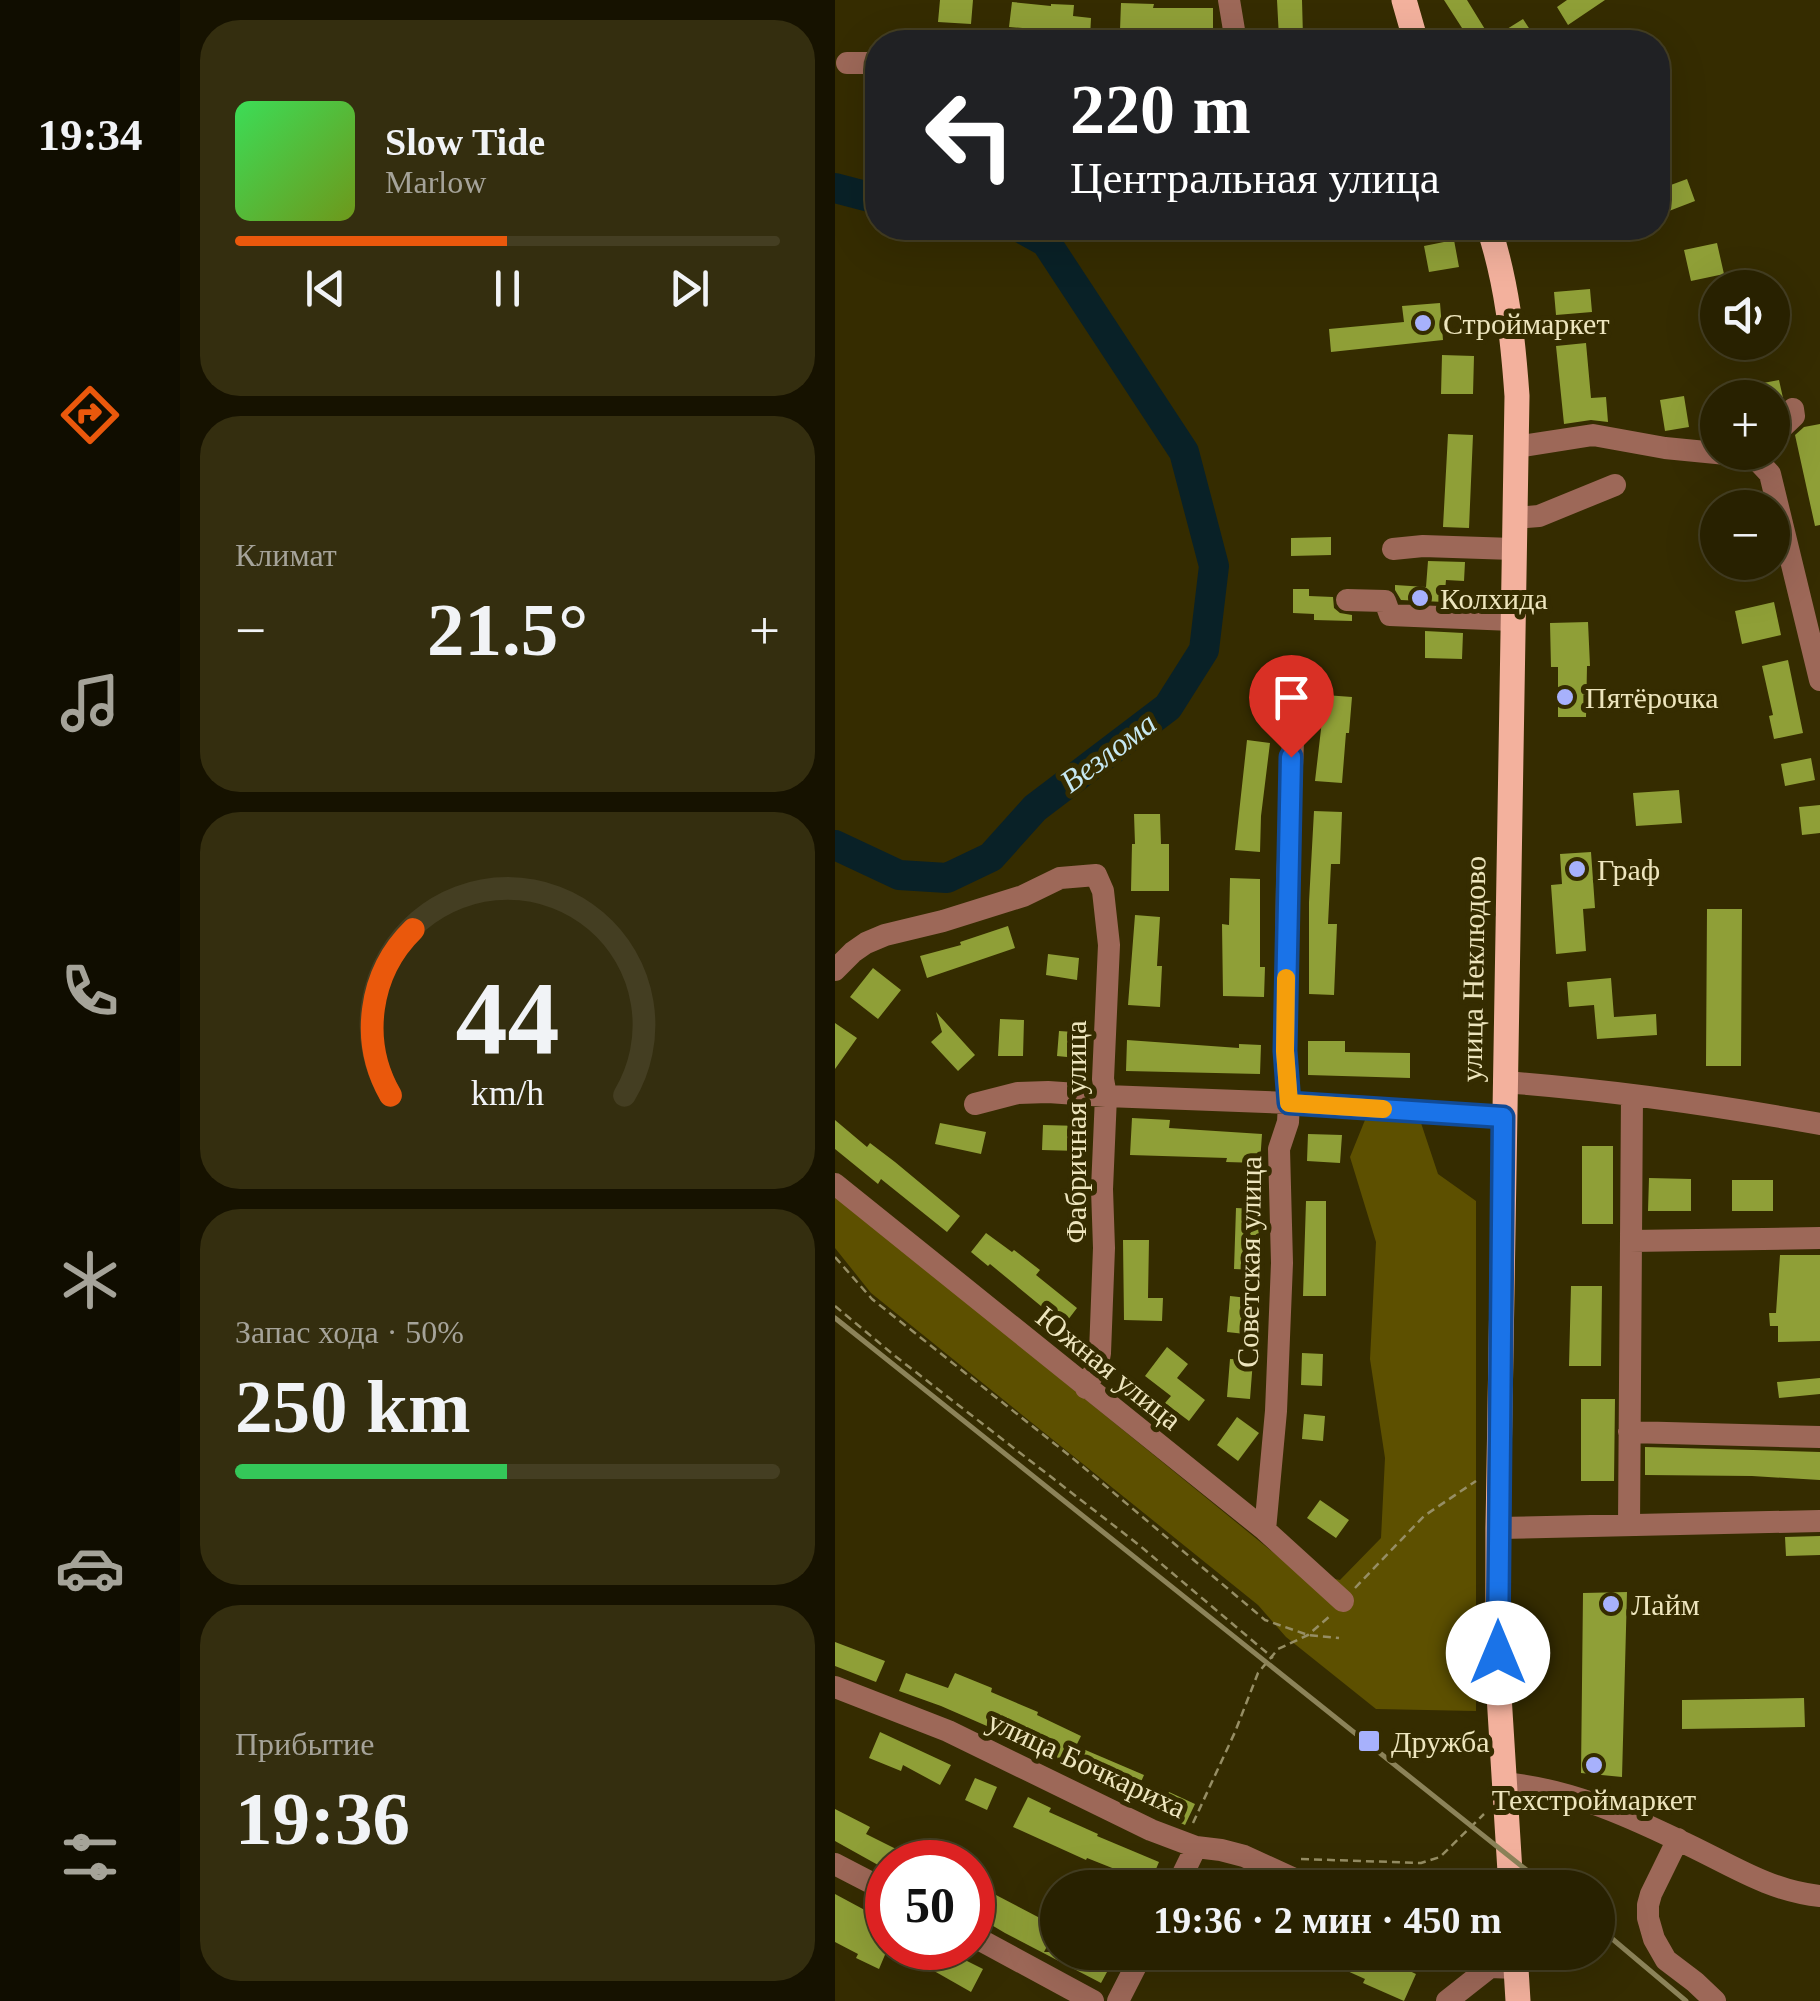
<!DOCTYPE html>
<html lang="ru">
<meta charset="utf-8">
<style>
:root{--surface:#282100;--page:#342e0f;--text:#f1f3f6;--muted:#a5a399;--line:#443e22;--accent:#ea580c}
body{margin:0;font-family:Georgia,serif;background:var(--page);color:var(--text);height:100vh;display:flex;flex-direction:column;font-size:38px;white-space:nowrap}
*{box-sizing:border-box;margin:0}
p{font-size:32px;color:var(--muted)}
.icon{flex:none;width:55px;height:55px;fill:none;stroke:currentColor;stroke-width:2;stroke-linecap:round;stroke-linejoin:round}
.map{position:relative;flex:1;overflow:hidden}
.panel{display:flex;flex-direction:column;gap:20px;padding:20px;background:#161200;width:655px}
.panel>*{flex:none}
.banner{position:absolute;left:30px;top:30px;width:805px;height:210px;border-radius:40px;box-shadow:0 10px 40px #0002,0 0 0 2px var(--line);background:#202124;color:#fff;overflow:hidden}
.tools{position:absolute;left:865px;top:270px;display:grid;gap:20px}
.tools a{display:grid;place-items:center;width:90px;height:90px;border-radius:50%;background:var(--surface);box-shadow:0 10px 40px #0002,0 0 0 2px var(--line);font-size:50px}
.speed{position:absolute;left:30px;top:1840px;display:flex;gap:20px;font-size:50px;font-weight:700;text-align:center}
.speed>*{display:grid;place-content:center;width:130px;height:130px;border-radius:50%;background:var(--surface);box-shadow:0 10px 40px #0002,0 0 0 2px var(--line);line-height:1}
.speed .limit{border:15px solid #d22;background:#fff;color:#111}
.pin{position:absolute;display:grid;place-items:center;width:85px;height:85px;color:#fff;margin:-102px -42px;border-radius:50% 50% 50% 0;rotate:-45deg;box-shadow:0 0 10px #0007}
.pin .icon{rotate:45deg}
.me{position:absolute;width:110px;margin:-55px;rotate:0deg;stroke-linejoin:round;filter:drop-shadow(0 0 8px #0008)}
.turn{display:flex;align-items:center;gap:35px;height:210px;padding:0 40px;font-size:45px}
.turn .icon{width:130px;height:130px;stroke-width:2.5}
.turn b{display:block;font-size:70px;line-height:85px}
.big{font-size:75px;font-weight:700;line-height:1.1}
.panel .tile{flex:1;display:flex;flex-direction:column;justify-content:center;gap:15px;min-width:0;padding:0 35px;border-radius:40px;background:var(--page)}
.panel .dial{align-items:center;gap:0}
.dial svg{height:260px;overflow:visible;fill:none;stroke:var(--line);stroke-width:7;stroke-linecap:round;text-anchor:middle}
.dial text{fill:var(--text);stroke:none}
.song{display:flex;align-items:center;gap:30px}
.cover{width:120px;height:120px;border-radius:15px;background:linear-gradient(135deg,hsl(130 70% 55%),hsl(80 70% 35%))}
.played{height:10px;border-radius:5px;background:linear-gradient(90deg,var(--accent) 50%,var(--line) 50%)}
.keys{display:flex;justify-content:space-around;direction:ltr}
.heat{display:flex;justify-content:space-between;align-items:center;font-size:55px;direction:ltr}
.charge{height:15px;border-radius:8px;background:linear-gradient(90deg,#34c759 50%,var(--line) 0)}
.trip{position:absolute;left:205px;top:1870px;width:575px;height:100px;border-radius:50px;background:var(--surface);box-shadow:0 10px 40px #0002,0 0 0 2px var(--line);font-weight:700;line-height:100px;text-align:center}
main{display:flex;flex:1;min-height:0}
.tabs{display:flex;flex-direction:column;width:180px;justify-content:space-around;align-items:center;background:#100d00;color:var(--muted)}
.tabs .icon{width:70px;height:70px}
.tabs .active{color:var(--accent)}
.tabs b{font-size:45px;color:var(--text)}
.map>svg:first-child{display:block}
.green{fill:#5d5000}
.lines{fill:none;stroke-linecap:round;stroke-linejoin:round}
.river{stroke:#092127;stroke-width:30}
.building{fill:#8f9f37}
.path{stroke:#968e64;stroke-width:2.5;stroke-dasharray:8 5;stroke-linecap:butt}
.minor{stroke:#9d6858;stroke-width:22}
.major{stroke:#f3b19d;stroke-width:25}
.rail{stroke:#8c8359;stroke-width:5}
.route-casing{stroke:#114b97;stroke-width:25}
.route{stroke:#1a73e8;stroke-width:18}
.slow{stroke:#f59e0b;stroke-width:18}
.poi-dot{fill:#a7b1fc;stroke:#352c00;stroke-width:4}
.labels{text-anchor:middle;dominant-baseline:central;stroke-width:10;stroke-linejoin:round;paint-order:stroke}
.poi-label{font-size:30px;fill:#ede5bd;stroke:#352c00;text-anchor:start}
.street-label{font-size:30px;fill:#ede5bd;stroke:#352c00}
.water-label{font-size:32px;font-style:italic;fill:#c6e8f2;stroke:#352c00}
</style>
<main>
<nav class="tabs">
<b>19:34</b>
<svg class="icon active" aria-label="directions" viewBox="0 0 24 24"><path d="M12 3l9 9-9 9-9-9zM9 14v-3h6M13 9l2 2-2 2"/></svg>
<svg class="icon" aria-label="music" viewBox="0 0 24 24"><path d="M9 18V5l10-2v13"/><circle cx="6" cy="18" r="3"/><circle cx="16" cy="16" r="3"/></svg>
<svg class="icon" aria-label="phone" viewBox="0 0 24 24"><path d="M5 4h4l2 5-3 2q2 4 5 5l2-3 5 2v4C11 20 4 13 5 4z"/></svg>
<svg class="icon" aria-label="climate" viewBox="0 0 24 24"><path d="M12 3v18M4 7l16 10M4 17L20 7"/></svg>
<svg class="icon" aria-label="car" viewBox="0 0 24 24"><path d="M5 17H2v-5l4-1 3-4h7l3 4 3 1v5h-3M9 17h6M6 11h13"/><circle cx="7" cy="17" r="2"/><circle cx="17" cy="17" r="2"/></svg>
<svg class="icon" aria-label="filters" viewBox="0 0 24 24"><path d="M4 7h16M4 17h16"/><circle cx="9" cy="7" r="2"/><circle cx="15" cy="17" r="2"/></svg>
</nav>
<section class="panel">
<div class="tile">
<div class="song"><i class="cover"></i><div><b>Slow Tide</b><p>Marlow</p></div></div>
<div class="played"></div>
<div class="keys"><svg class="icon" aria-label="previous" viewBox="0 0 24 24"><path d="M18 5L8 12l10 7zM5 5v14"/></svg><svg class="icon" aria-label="pause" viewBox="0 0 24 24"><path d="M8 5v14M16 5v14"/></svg><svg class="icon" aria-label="next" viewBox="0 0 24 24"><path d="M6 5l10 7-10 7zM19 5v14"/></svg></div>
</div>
<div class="tile"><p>Климат</p>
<div class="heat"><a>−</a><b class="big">21.5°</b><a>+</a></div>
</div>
<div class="tile dial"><svg viewBox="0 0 100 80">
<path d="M14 69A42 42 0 1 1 86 69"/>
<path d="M14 69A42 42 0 0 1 21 18" stroke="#ea580c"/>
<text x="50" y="56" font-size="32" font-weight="700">44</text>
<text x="50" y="72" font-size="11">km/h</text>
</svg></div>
<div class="tile"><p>Запас хода · 50%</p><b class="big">250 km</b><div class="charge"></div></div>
<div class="tile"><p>Прибытие</p><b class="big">19:36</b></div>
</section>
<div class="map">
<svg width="985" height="2001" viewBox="0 0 985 2001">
<rect width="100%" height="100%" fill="#352c00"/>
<path class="green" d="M530,1120L586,1123L603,1174L641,1201V1711L541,1709L451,1637L423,1605L36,1293L0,1248V1195L461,1571L505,1580L546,1538L550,1458L535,1359L541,1242L515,1157Z"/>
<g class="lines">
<path class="river" d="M0,188L42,199
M0,845L64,875L112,878L156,857L200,808L333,707L369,650L379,566L349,452L211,242L186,228"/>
</g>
<path class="building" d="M105,0H138L136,24L103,22Z
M442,0H467L468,37L444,38Z
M609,0H632L656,39L688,19L703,42H636Z
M732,0H770L733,25L722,7Z
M177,2L216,6V4L239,5L238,16L256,18L255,38L239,36L240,32L174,27Z
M286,3L319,4L318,8H378V35H342V32L285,30Z
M852,179L860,201L834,211L825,189Z
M619,240L624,267L594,272L589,246Z
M882,243L889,274L856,281L849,250Z
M755,289L757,312L721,315L719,292Z
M605,303L608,340L496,352L494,329L569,322L567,306Z
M751,343L756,398L771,397L773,422L756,420L729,424L721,346Z
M607,355L639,356L638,394H606Z
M944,380L948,398H887L886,391Z
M849,396L854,427L830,431L825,400Z
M985,424V525L980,526L960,435L969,427Z
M613,434L638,435L634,528L608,527Z
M496,537V555L456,556V538Z
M593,561L630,562L629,581L611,580L609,602L566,600L560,590V585L591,587Z
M458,589H474V596L498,597L499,608L505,613L517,615V621L479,620V614L458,613Z
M939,602L946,635L907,644L900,611Z
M753,622L755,666H752L751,717H723V667H716L715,623Z
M590,631L628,633L627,659L590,658Z
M953,660L968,733L939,739L934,716L938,715L927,666Z
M490,695L517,697L514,733H511L507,783L480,781Z
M412,740L435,743L426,816L425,852L400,850Z
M976,758L980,780L950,786L946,764Z
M844,790L847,823L801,826L798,793Z
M985,805V833L967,835L964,807Z
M479,811L507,812L505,864H496L493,924H502L499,995L474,994V902Z
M299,814H325L326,844H334V891H296L297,844H300Z
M756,852L760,908L748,909L751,951L721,954L716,885L727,884L725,854Z
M395,878L425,879V967H430L429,997L388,996L387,924L394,925Z
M872,909H907L906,1066H871Z
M300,915L325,917L322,966H327L325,1007L293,1005Z
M173,926L180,948L92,978L85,956L126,945L125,942Z
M213,954L244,958L242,980L211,975Z
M38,968L66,990L43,1019L15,997Z
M776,978L779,1017L821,1014L822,1035L762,1039L759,1005L734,1007L732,982Z
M101,1012L140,1055L123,1071L96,1042L107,1032Z
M165,1019L189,1020L188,1056H163Z
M0,1023L22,1038L0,1069Z
M224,1031L254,1033L252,1059L222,1056Z
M292,1040L404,1048V1044L426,1045L425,1074L291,1071Z
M473,1041H510V1052L575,1053V1078L473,1075Z
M297,1118L335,1120L334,1128L427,1134L425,1163L391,1162L392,1158L295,1155Z
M0,1120L32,1147L35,1143L60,1162L125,1216L112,1232L46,1179L43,1184L0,1149Z
M105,1123L151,1132L146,1154L100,1144Z
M208,1125L246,1126L245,1151L207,1150Z
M473,1134L507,1135L505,1163L472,1161Z
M747,1146H778V1224H747Z
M814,1178L856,1179V1211H813Z
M897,1180H938V1211H897Z
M471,1201H491V1296H468Z
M401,1208L424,1209L423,1270L399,1269Z
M151,1233L177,1252L179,1250L205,1270L201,1275L242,1308L229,1325L155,1264L153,1266L136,1252Z
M288,1240H314L313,1298H328L327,1321L289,1320Z
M945,1255H985V1341L943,1342V1326H935L934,1313H941Z
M736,1286H767L766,1366H734Z
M395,1296L422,1299L419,1335L392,1332Z
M332,1347L353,1364L342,1378L370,1400L354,1421L330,1403L336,1396L310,1376Z
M467,1353L488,1354L487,1386L466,1385Z
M395,1359L418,1360L415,1399L392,1397Z
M985,1378V1394L944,1398L942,1382Z
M746,1399H780L779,1481H746Z
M469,1414L490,1416L488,1441L467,1439Z
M402,1417L424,1433L403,1461L382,1445Z
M810,1447L985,1452V1480L917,1476L810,1475Z
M485,1500L514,1520L501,1538L472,1518Z
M985,1536V1555L951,1556L950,1537Z
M792,1592L787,1777L746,1773L748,1593Z
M0,1642L50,1661L41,1682L0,1666Z
M71,1673L113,1688L120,1673L157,1688L156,1692L203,1712L202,1715L246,1736L241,1746L309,1775L299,1798L159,1734L161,1730L106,1706L64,1691Z
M969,1698L970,1727L847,1729V1700Z
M45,1732L116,1765L105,1785L68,1765L66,1771L34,1758Z
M140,1778L162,1787L152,1810L130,1800Z
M334,1792L360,1804L350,1825L324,1813Z
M193,1797L216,1808L214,1812L263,1834L262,1836L324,1862L315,1883L252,1858L251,1860L178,1827Z
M0,1809L35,1827L31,1834L69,1853L65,1862H52V1870L0,1841Z
M138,1883L222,1927L209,1952H262L278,1961L266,1983L170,1933L138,1914Z
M0,1894L52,1922V1950L44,1969L21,1958L23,1954L0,1942Z
M84,1948H106L148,1969L136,1992L78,1959Z
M470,1952H534L581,1974L569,2001L528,1983L530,1979Z"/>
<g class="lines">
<path class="path" d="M0,1257L37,1299L235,1456L430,1620L473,1635L504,1638
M0,1306L60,1356L304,1545L438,1658
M520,1588L589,1516L641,1481
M358,1823L400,1732L423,1673L443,1649L473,1635L495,1616
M466,1859L586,1863L605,1857L649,1814"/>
<path class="minor" d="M394,0L401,42
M12,63H42
M938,436L959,416L958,409
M681,447L758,435L830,448L912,456L921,459L935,474L985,680
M679,518L704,516L780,485
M558,549L588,546L678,549
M512,600L550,601L555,615L677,620
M0,970L18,952L31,943L50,935L108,921L188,896L225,878L261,875L268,891L274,945L268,1079L271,1096L267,1189L269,1248L265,1353L263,1364L251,1388
M669,1082C775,1090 881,1105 985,1124
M140,1104L183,1093L213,1092L271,1096L454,1103L668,1117
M0,1184L430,1530L508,1601
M796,1241L985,1238
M794,1432L985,1437
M794,1525L797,1095
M663,1528L985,1521
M430,1530L441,1411L447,1263L444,1149L453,1122L454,1103L450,1051L452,884L460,695
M0,1687L113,1731L316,1830L361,1847L386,1850L409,1856L479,1888
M669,1783C732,1789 787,1813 843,1840C890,1861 932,1891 985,1896
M843,1839L816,1894L813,1905V1918L819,1939L831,1960L860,1982L880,2001
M0,1864L52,1891
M341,1888L361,1847
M138,1936L258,2001
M622,1952L655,1967L681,1968
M283,2001L308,1952
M612,2001L655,1967"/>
<path class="major" d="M569,0L581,42
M654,228C672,283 678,339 682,396L663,1528V1679L676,1888
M680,1952L683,2001"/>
<path class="rail" d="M0,1318L714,1888
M762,1926L851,2001"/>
</g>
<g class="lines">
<defs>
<path id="route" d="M456,757L450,1051L454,1103L668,1117L663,1653"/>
</defs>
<use href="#route" class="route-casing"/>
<use href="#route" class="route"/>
<path class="slow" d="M451,978L450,1051L454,1103L548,1109"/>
</g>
<g class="poi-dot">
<circle cx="588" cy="323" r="10"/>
<circle cx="585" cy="598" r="10"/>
<circle cx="730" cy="697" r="10"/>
<circle cx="742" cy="869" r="10"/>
<circle cx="776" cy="1604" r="10"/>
<rect x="522" y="1729" width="24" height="24" rx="5"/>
<circle cx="759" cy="1765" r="10"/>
</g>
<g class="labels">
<g class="poi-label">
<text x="608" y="323">Строймаркет</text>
<text x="605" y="598">Колхида</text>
<text x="750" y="697">Пятёрочка</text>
<text x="762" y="869">Граф</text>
<text x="796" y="1604">Лайм</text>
<text x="556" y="1741">Дружба</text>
<text x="759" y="1799" text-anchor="middle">Техстроймаркет</text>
</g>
<g class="street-label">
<text transform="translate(638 969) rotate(-89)">улица Неклюдово</text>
<text transform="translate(240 1132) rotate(-90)">Фабричная улица</text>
<text transform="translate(414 1262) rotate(-89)">Советская улица</text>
<text transform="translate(274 1368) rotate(39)">Южная улица</text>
<text transform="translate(252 1764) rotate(25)">улица Бочкариха</text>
</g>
<g class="water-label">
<text transform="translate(273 752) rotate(-37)">Везлома</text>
</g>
</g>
</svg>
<div class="tools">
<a><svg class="icon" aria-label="sound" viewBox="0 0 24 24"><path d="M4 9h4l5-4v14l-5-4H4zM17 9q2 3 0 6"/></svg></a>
<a>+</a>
<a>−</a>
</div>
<div class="speed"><div class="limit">50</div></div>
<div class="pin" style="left:456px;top:757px;background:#d93025"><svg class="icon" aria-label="arrive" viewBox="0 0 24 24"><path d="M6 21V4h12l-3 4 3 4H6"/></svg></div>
<svg class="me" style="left:663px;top:1653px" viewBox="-20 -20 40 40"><circle r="19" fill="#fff"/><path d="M0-13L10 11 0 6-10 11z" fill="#1a73e8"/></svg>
<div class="trip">19:36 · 2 мин · 450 m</div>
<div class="banner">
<div class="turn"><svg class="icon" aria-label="left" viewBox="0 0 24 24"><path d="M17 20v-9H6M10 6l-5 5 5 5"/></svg><div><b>220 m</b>Центральная улица</div></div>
</div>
</div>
</main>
